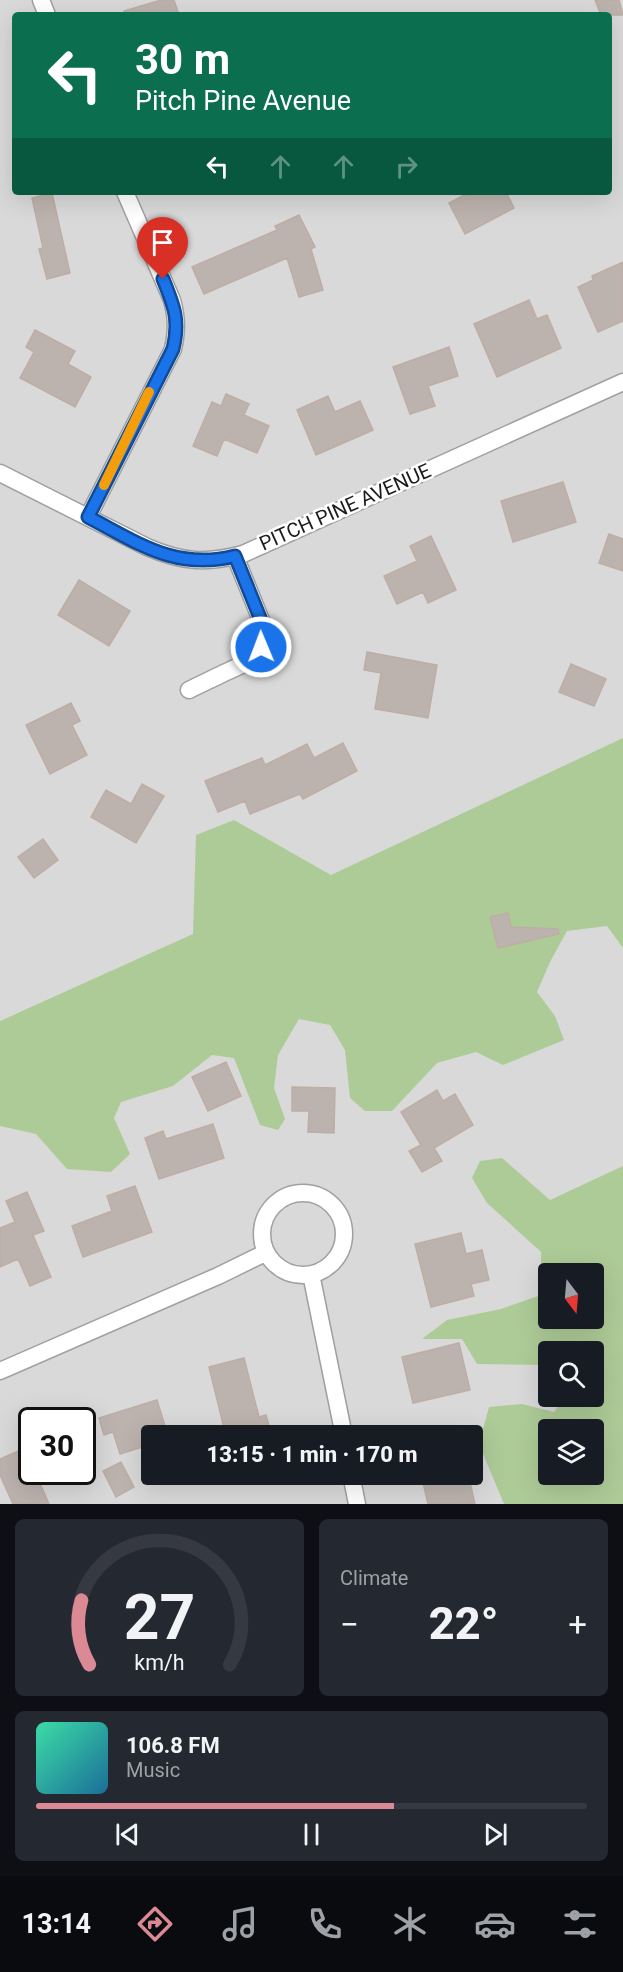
<!DOCTYPE html>
<meta charset="utf-8">
<style>
:root{--surface:#171b24;--page:#242831;--text:#f1f3f6;--muted:#9ea1a6;--line:#363941;--accent:#db8995}
body{margin:0;font-family:Roboto,sans-serif;background:var(--page);color:var(--text);height:100vh;display:flex;flex-direction:column;font-size:22px;white-space:nowrap}
*{box-sizing:border-box;margin:0}
p{font-size:20px;color:var(--muted)}
.icon{flex:none;width:33px;height:33px;fill:none;stroke:currentColor;stroke-width:2;stroke-linecap:round;stroke-linejoin:round}
.map{position:relative;height:1504px;overflow:hidden}
.side{display:flex;flex-direction:column;gap:15px;padding:15px;background:#0d0f14;flex:1}
.side>*{flex:none}
.guide{position:absolute;left:12px;top:12px;width:600px;height:183px;border-radius:6px;box-shadow:0 6px 24px #0002;background:#0b6e4f;color:#fff;overflow:hidden}
.needle{width:39px;rotate:164deg}
.buttons{position:absolute;left:538px;top:1263px;display:grid;gap:12px}
.buttons a{display:grid;place-items:center;width:66px;height:66px;border-radius:6px;background:var(--surface);box-shadow:0 6px 24px #0002;font-size:30px}
.speed{position:absolute;left:18px;top:1407px;display:flex;gap:12px;font-size:30px;font-weight:700;text-align:center}
.speed>*{display:grid;place-content:center;width:78px;height:78px;border-radius:50%;background:var(--surface);box-shadow:0 6px 24px #0002;line-height:1}
.speed .limit{border:3px solid #111;border-radius:9px;background:#fff;color:#111}
.pin{position:absolute;display:grid;place-items:center;width:51px;height:51px;color:#fff;margin:-62px -26px;border-radius:50% 50% 50% 0;rotate:-45deg;box-shadow:0 0 6px #0007}
.pin .icon{rotate:45deg}
.me{position:absolute;width:66px;margin:-33px;rotate:359deg;stroke-linejoin:round;filter:drop-shadow(0 0 4px #0008)}
.turn{display:flex;align-items:center;gap:21px;height:126px;padding:0 24px;font-size:27px}
.turn .icon{width:78px;height:78px;stroke-width:2.5}
.turn b{display:block;font-size:42px;line-height:51px}
.lanes{display:flex;align-items:center;height:57px;padding:0 24px;background:#0003;justify-content:center;gap:30px;direction:ltr}
.lanes .off{opacity:.35}
.big{font-size:45px;font-weight:800;line-height:1.1}
.side .card{flex:1;display:flex;flex-direction:column;justify-content:center;gap:9px;min-width:0;padding:0 21px;border-radius:9px;background:var(--page)}
.side .dial{align-items:center;gap:0}
.dial svg{height:156px;overflow:visible;fill:none;stroke:var(--line);stroke-width:7;stroke-linecap:round;text-anchor:middle}
.dial text{fill:var(--text);stroke:none}
.song{display:flex;align-items:center;gap:18px}
.cover{width:72px;height:72px;border-radius:9px;background:linear-gradient(135deg,hsl(160 70% 55%),hsl(200 70% 35%))}
.played{height:6px;border-radius:3px;background:linear-gradient(90deg,var(--accent) 65%,var(--line) 65%)}
.keys{display:flex;justify-content:space-around;direction:ltr}
.heat{display:flex;justify-content:space-between;align-items:center;font-size:33px;direction:ltr}
.side .tiles{flex:1;display:grid;gap:15px;grid-template-columns:1fr 1fr}
.card:last-child{grid-column:span 2}
.trip{position:absolute;left:141px;top:1425px;width:342px;height:60px;border-radius:6px;background:var(--surface);box-shadow:0 6px 24px #0002;font-weight:800;line-height:60px;text-align:center}
.tabs{display:flex;height:96px;justify-content:space-around;align-items:center;background:#090b0e;color:var(--muted)}
.tabs .icon{width:42px;height:42px}
.tabs .current{color:var(--accent)}
.tabs b{font-size:27px;color:var(--text)}
.map>svg:first-child{display:block}
.residential{fill:#dad9d9;fill-rule:evenodd}
.forest{fill:#adcb97;fill-rule:evenodd}
.building{fill:#bdb3ae;stroke:#beada5;stroke-width:1.5}
.lines{fill:none;stroke-linecap:round;stroke-linejoin:round}
.street-casing{stroke:#a0a0a0;stroke-width:19}
.street{stroke:#fff;stroke-width:16}
.route-casing{stroke:#114b97;stroke-width:15}
.route{stroke:#1a73e8;stroke-width:10}
.slow{stroke:#f59e0b;stroke-width:10}
.labels{text-anchor:middle;dominant-baseline:central;stroke-width:5;stroke-linejoin:round;paint-order:stroke}
.street-label{font-size:20px;fill:#1c1c1c;stroke:#fff}
</style>
<div class="map">
<svg width="623" height="1504" viewBox="0 0 623 1504">
<rect width="100%" height="100%" fill="#ede8e2"/>
<path class="residential" d="M0,0H623V1504H0ZM15,15H609V192H15ZM549,1274H594V1318H549ZM549,1352H594V1396H549ZM32,1420H82V1472H32ZM549,1430H594V1474H549ZM152,1436H472V1474H152Z"/>
<path class="forest" d="M623,738V948L607,926L567,931L550,962L537,992L555,1016L564,1040L503,1065L476,1052L437,1063L392,1111H365L350,1098L345,1050L330,1025L299,1019L278,1055L274,1088L285,1119L278,1130L260,1125L234,1058L212,1055L173,1086L121,1102L114,1118L130,1154L111,1172L67,1169L36,1134L0,1126V1021L193,934L196,835L234,820L331,875Z
M502,1158L550,1200L623,1166V1504H504L479,1444L489,1407L522,1404L554,1412L565,1397L594,1396V1352H549V1365L477,1364L462,1339H422L447,1320L501,1309L541,1295V1252L487,1203L472,1178L480,1161ZM549,1274H594V1318H549ZM549,1430H594V1474H549Z"/>
<path class="building" d="M161,0H174L179,15H125L124,11Z
M595,0H619L623,15H601Z
M470,192H506L514,208L465,234L449,203Z
M52,193L70,273L47,279L39,249L43,248L32,198Z
M299,215L315,247L311,249L323,290L299,297L287,258L204,294L192,267L277,230L275,226Z
M623,262V321L598,332L578,287L593,280L592,276Z
M529,300L537,319L547,315L561,348L497,377L474,324Z
M35,330L75,351L68,364L91,377L75,407L20,378L34,352L26,347Z
M449,347L458,376L428,386L435,406L410,414L393,367Z
M226,394L249,404L244,415L269,426L257,453L224,439L217,456L193,446L212,402L221,406Z
M328,396L335,412L360,401L373,430L316,455L297,410Z
M563,482L576,522L513,542L501,501Z
M609,534L623,539V571L599,563Z
M431,536L456,590L428,603L423,592L397,604L384,576L417,561L410,546Z
M79,580L130,611L109,646L58,615Z
M367,652L437,665L428,718L375,709L381,673L364,670Z
M571,664L606,679L594,706L559,692Z
M71,703L80,721L72,725L87,755L50,774L26,725Z
M343,743L357,771L303,799L300,794L250,814L245,801L218,812L205,781L262,758L265,765L307,744L314,758Z
M142,784L164,796L136,843L91,817L106,790L131,804Z
M43,839L58,860L34,878L18,857Z
M508,913L511,927L558,929L559,934L498,948L490,917Z
M226,1062L241,1096L208,1111L192,1077Z
M292,1087L335,1088L334,1133L308,1132L309,1111H292Z
M437,1090L443,1101L455,1094L473,1125L434,1148L442,1161L422,1172L409,1151L421,1145L401,1112Z
M213,1124L224,1158L159,1179L145,1138L163,1131L166,1139Z
M135,1186L152,1232L83,1257L72,1226L112,1211L107,1196Z
M27,1192L44,1231L33,1235L51,1277L30,1286L18,1259L0,1267V1228L15,1222L6,1201Z
M461,1233L466,1254L482,1250L489,1280L471,1284L474,1296L431,1307L415,1244Z
M459,1343L470,1390L413,1403L402,1357Z
M244,1358L259,1417L266,1415L272,1436H226L209,1367Z
M157,1400L168,1436H152V1444L120,1454L113,1432L104,1435L99,1418Z
M32,1445V1472H35L49,1504H13L0,1475V1459Z
M121,1462L134,1487L116,1497L103,1471Z
M421,1474H468L475,1504H428Z"/>
<g class="lines">
<defs>
<path id="street" d="M41,0L47,15
M0,473L147,547C182,562 206,564 243,554L623,382
M88,517L173,349C177,331 177,318 172,300L125,192
M189,690C201,684 212,679 224,673C249,662 266,656 263,625L235,556
M262 1234a41 41 0 1 1 82 0a41 41 0 1 1-82 0Z
M311,1274L344,1436
M0,1371L218,1276L265,1253
M351,1474L357,1504"/>
</defs>
<use href="#street" class="street-casing"/>
<use href="#street" class="street"/>
</g>
<g class="lines">
<defs>
<path id="route" d="M163,279C174,306 180,320 173,349L88,517C138,543 176,571 235,556L263,625L264,636L261,647"/>
</defs>
<use href="#route" class="route-casing"/>
<use href="#route" class="route"/>
<path class="slow" d="M104,485L149,392"/>
</g>
<g class="labels">
<g class="street-label">
<text transform="translate(345 507) rotate(-24)">PITCH PINE AVENUE</text>
</g>
</g>
</svg>
<div class="buttons">
<a><svg class="needle" viewBox="-14 -14 28 28"><path d="M0-13l5 13h-10z" fill="#e53935"/><path d="M0 13l5-13h-10z" fill="#9ea1a6"/></svg></a>
<a><svg class="icon" aria-label="search" viewBox="0 0 24 24"><circle cx="10" cy="10" r="6"/><path d="M15 15l6 6"/></svg></a>
<a><svg class="icon" aria-label="layers" viewBox="0 0 24 24"><path d="M12 4l9 5-9 5-9-5zM3 14l9 5 9-5"/></svg></a>
</div>
<div class="speed"><div class="limit">30</div></div>
<div class="pin" style="left:163px;top:279px;background:#d93025"><svg class="icon" aria-label="arrive" viewBox="0 0 24 24"><path d="M6 21V4h12l-3 4 3 4H6"/></svg></div>
<svg class="me" style="left:261px;top:647px" viewBox="-20 -20 40 40"><circle r="17" fill="#1a73e8" stroke="#fff" stroke-width="3"/><path d="M0-11L8 9 0 5-8 9z" fill="#fff"/></svg>
<div class="trip">13:15 · 1 min · 170 m</div>
<div class="guide">
<div class="turn"><svg class="icon" aria-label="left" viewBox="0 0 24 24"><path d="M17 20v-9H6M10 6l-5 5 5 5"/></svg><div><b>30 m</b>Pitch Pine Avenue</div></div>
<div class="lanes"><svg class="icon" aria-label="left" viewBox="0 0 24 24"><path d="M17 20v-9H6M10 6l-5 5 5 5"/></svg><svg class="icon off" aria-label="ahead" viewBox="0 0 24 24"><path d="M12 20V5M6 11l6-6 6 6"/></svg><svg class="icon off" aria-label="ahead" viewBox="0 0 24 24"><path d="M12 20V5M6 11l6-6 6 6"/></svg><svg class="icon off" aria-label="right" viewBox="0 0 24 24"><path d="M7 20v-9h11M14 6l5 5-5 5"/></svg></div>
</div>
</div>
<section class="side">
<div class="tiles">
<div class="card dial"><svg viewBox="0 0 100 80">
<path d="M14 69A42 42 0 1 1 86 69"/>
<path d="M14 69A42 42 0 0 1 10 36" stroke="#db8995"/>
<text x="50" y="56" font-size="32" font-weight="700">27</text>
<text x="50" y="72" font-size="11">km/h</text>
</svg></div>
<div class="card"><p>Climate</p>
<div class="heat"><a>−</a><b class="big">22°</b><a>+</a></div>
</div>
<div class="card">
<div class="song"><i class="cover"></i><div><b>106.8 FM</b><p>Music</p></div></div>
<div class="played"></div>
<div class="keys"><svg class="icon" aria-label="previous" viewBox="0 0 24 24"><path d="M18 5L8 12l10 7zM5 5v14"/></svg><svg class="icon" aria-label="pause" viewBox="0 0 24 24"><path d="M8 5v14M16 5v14"/></svg><svg class="icon" aria-label="next" viewBox="0 0 24 24"><path d="M6 5l10 7-10 7zM19 5v14"/></svg></div>
</div>
</div>
</section>
<nav class="tabs">
<b>13:14</b>
<svg class="icon current" aria-label="directions" viewBox="0 0 24 24"><path d="M12 3l9 9-9 9-9-9zM9 14v-3h6M13 9l2 2-2 2"/></svg>
<svg class="icon" aria-label="music" viewBox="0 0 24 24"><path d="M9 18V5l10-2v13"/><circle cx="6" cy="18" r="3"/><circle cx="16" cy="16" r="3"/></svg>
<svg class="icon" aria-label="phone" viewBox="0 0 24 24"><path d="M5 4h4l2 5-3 2q2 4 5 5l2-3 5 2v4C11 20 4 13 5 4z"/></svg>
<svg class="icon" aria-label="climate" viewBox="0 0 24 24"><path d="M12 3v18M4 7l16 10M4 17L20 7"/></svg>
<svg class="icon" aria-label="car" viewBox="0 0 24 24"><path d="M5 17H2v-5l4-1 3-4h7l3 4 3 1v5h-3M9 17h6M6 11h13"/><circle cx="7" cy="17" r="2"/><circle cx="17" cy="17" r="2"/></svg>
<svg class="icon" aria-label="filters" viewBox="0 0 24 24"><path d="M4 7h16M4 17h16"/><circle cx="9" cy="7" r="2"/><circle cx="15" cy="17" r="2"/></svg>
</nav>
